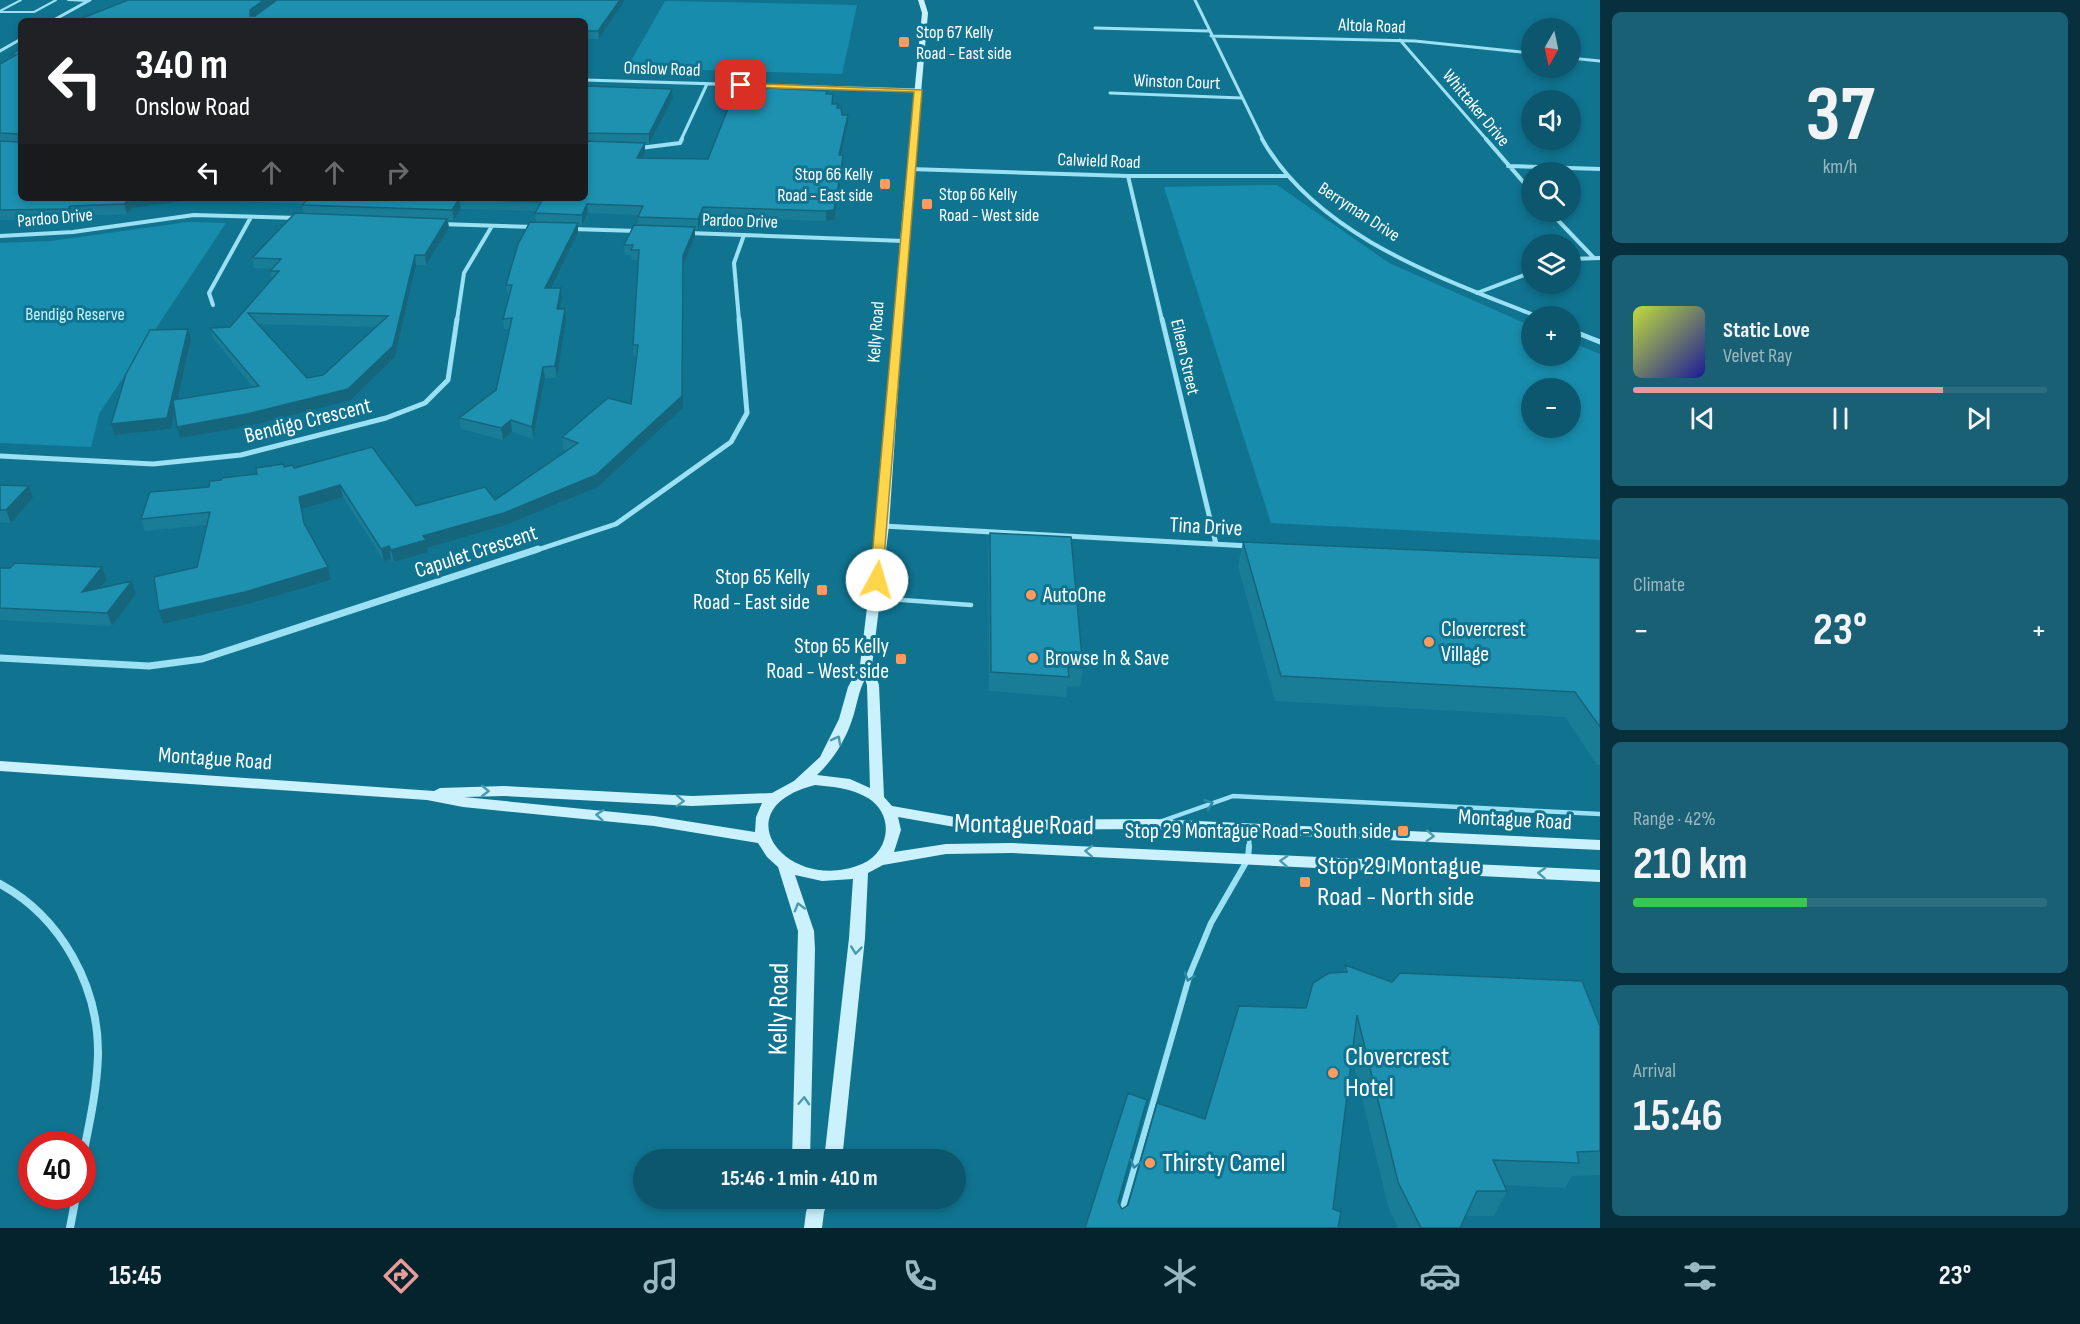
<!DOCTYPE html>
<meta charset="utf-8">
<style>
:root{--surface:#0c576d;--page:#1a6075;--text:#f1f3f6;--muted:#9ab8c2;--line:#2c6d80;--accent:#e69b98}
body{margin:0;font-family:"Sofia Sans Condensed",sans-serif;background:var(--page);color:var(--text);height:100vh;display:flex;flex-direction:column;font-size:22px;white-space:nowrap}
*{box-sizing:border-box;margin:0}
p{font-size:20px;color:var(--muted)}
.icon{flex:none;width:33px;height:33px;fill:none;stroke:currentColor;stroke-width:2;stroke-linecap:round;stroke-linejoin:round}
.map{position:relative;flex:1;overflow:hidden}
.panel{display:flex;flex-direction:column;gap:12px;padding:12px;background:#07303c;width:480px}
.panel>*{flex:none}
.hud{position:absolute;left:18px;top:18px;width:570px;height:183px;border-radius:9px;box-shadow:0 3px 9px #0003;background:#202124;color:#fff;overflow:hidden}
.needle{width:39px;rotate:189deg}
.tools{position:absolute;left:1521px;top:18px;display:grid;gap:12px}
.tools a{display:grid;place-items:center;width:60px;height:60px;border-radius:50%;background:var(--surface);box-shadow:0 3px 9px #0003;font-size:30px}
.speed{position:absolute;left:18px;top:1131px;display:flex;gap:12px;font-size:30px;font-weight:700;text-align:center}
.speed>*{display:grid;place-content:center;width:78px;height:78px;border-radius:50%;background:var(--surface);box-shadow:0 3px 9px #0003;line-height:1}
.speed .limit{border:9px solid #d22;background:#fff;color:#111}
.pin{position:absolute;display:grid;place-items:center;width:51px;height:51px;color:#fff;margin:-26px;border-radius:12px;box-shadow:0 3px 9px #0006}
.me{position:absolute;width:66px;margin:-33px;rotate:6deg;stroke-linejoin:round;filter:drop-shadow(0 0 4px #0008)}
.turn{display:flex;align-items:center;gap:21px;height:126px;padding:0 18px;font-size:27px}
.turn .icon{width:78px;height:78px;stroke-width:2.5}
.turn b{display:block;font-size:42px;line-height:51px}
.lanes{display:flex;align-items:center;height:57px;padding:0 18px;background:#0003;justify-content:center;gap:30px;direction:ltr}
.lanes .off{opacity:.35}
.big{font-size:45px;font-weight:700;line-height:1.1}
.panel .widget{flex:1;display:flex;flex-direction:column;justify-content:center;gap:9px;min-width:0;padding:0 21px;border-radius:9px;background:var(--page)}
.panel .dial{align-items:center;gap:0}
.dial b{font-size:78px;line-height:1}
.song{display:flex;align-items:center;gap:18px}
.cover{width:72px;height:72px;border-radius:9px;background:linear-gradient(135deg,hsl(70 70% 55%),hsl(240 70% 35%))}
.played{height:6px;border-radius:3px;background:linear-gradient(90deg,var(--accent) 75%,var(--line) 75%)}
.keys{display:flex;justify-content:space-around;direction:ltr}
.heat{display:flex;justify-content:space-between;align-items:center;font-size:33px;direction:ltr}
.charge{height:9px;border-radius:4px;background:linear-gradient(90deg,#34c759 42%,var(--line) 0)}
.trip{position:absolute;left:633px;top:1149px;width:333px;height:60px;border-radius:30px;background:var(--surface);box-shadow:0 3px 9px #0003;font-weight:700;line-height:60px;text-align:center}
.dock{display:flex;height:96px;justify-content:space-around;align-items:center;background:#05232c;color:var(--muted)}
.dock .icon{width:42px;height:42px}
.dock .selected{color:var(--accent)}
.dock b{font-size:27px;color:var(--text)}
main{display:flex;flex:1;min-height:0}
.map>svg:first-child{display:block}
.green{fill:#188cac;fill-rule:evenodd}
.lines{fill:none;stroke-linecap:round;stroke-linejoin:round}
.lane-far2{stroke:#9ce0f3;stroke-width:2}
.lane-far1{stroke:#9ce0f3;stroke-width:4.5}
.lane{stroke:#9ce0f3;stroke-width:6}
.street-far4{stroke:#9ce0f3;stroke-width:3}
.street-far3{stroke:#9ce0f3;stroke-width:4}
.street-far2{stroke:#9ce0f3;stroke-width:5}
.street-far1{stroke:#9ce0f3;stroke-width:7}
.street{stroke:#9ce0f3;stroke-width:8}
.secondary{fill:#cbf1fd;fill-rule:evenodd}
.wall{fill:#1a7d98;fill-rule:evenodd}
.shaded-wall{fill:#15667c}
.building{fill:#1e91b1;stroke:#15667c;stroke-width:1.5;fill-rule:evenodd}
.oneway{stroke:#489ab1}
.oneway2{stroke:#2c8aa5}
.route{fill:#ffd54a;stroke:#a68a30;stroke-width:1.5}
.poi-dot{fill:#ff9a5e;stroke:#107491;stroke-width:2}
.labels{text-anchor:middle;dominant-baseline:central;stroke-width:6;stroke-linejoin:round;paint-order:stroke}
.far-street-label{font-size:18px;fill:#fff;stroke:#107491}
.far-poi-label{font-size:18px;fill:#fff;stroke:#107491;text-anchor:start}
.far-park-label{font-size:18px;fill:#c3f1fd;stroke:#107491}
.street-label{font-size:22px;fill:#fff;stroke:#107491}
.poi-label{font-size:22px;fill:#fff;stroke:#107491;text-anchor:end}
.near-street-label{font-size:27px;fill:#fff;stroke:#107491}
.near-poi-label{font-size:27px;fill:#fff;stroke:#107491;text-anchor:start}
</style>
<main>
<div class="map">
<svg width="1600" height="1228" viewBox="0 0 1600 1228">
<rect width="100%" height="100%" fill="#107491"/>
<path class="green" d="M665,1L857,5L842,74L627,68Z
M1277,185L1389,263L1531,326L1532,356H1570L1571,342L1600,354V540L1271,523L1164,187ZM1532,388H1570V428H1532Z
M188,222L226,223L99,414L91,447L0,443V243L51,241Z"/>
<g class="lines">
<path class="lane-far2" d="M68,0L88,1
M0,11L21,0
M0,12H34L56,0"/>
<path class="lane-far1" d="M875,598L971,605
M1162,821L1233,796L1600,814
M1249,848L1250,829"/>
<path class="lane" d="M1121,1214L1190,974L1211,923L1248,859L1249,846"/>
<path class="street-far4" d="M1195,0L1263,140
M52,21L90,0
M1095,28L1209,31
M1211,36L1415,41L1532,53
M1400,40L1487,140
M0,51L21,39
M1570,58L1600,61
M585,80L918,90
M1110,93L1242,98
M681,140L707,84"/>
<path class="street-far3" d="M1262,139C1317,236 1439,277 1536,316
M1486,139L1532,192
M640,148L680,143L682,139
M1508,166L1600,169
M910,169L1128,176H1288
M1128,176L1162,320
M1550,212L1594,258
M440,224L535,227
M572,229L637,231
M689,233L904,241
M0,236L73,232L194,215L298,218
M1570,259L1600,258
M1477,293L1532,272
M213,305L209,293L251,217
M457,320L464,273L492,226
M739,320L734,263L744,235"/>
<path class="street-far2" d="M1162,319L1216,544
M1570,330L1600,342
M0,456L153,464L241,455L386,418L425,403L448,380L457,319
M883,526L1249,546
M534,551L616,524L731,442L747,413L739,319"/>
<path class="street-far1" d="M0,658L149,666L202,659L538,549"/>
<path class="street" d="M0,884C61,917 99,986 98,1055C97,1091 89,1125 82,1160
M70,1228L76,1196"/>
<path class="secondary" d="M918,0H924L928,13L908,241L889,526L872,665L879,685L884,797L892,806L972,820L1154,819L1600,840V850L1154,829L972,830L898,817L901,830L894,852L946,844L1012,843L1600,870V882L1012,853L946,854L883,865L868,873L865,938L842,1160H824L849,938L853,879L822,881L795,875L814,931L815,949L810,1160H792L798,931L778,867L767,857L758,843L654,826L463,807L427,800L0,771V761L434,791L440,788L504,786L692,796L772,793L794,781L820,757L839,719L848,687L860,665L877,526L900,241L922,13ZM865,679L867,685L870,788L850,779L817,775C833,760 845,741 852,720C857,706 858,692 865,679ZM815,785C834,787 851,788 868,798C895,815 890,852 862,864C788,895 720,809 815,785ZM504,796L692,806L762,803L756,817L755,832L654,816L464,797Z
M811,1198H829L824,1212L822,1228H804L806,1212Z"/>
</g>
<path class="wall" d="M277,0H625L599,39H585V21Z
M21,48V198H585V86L672,89L673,98L649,144H645V152L642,158L708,159L827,91V94L833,104L838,108L842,115H848V124L841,155L842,174L834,220L826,221L703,217L698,229H695V237L683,266V408L598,487L506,525L427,548L428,552L394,562L391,559L384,561L343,497L302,509L305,525L331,580L248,604L163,624L197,567L207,525L145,531L141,519L221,480L257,474L284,467L294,468L416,506L495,500L567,450L563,449L562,437L631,404L636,356H634L633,345L639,260H632L631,255H625L624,245L638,225V215L588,213L582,225H578V233L552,288H561L562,299L560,309L566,319L557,378H545L533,439L512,432L503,440L461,429L459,418L496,390L509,329H504L503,319L509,295H508L506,285L536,222L535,213L536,211L461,209L454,220H448L449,228L426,265H416L395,357L351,400L250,426L180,438L175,411L171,429L115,435L191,339L177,400L253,387L213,338L210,328L230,327L272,279L270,271L272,269L254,268L252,258L304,213L302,205L303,204L200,199L132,208L127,214L74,216L71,219L0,220V64L11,57L10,55ZM258,324L376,327L323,375L307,378Z
M0,485L29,486L33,498L11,523L0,522Z
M990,533L1083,668L1080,687L1067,686L1066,697L989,691L988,551Z
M1243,542L1600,558V765H1597L1565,717L1275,701L1238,566Z
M102,567L107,580L100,589L132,581L136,594L112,626L0,620V568Z
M1345,965L1392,982L1600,1026V1175L1572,1176L1565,1188L1504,1185L1507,1191L1494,1216H1466L1460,1228H1398L1388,1206L1352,1056L1333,1209L1085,1228L1147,1100L1141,1124L1119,1203L1122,1209L1128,1205L1305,1008L1313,983L1343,972Z"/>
<path class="shaded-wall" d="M264,0H277L252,18L250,16V10Z
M620,0H625L599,39L598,31Z
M672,89L673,98L649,144V134Z
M848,115V124L839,164V155Z
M645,143V152L638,168L637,158Z
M843,155L842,174L834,220L826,221V211Z
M133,198H200V199L132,208L127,214L124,204L129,199Z
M459,199L461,209L454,220L452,210Z
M587,204L588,213L582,225V215Z
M70,206L74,216L71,219L68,209Z
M703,207V217L698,229V219Z
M447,219L449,228L426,265L425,255Z
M578,223V233L546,299L545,288Z
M695,227V237L683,266V408L598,487L506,525L427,548L428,552L394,562L391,550L423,536L504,513L682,396L683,256Z
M415,255L416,265L395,357L351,400L250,426L180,438L177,427L247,414L393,346Z
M561,288L562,299L558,319L557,309Z
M565,309L566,319L557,378L555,366Z
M188,329L191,339L171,429L115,435L111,424Z
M543,367L545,378L533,439L532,427Z
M511,420L512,432L503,440L501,428Z
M340,485L343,497L302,509L307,535L299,497Z
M29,486L33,498L11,523L6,510Z
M389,546L391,559L384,561L381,549Z
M102,567L107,580L86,605L82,592Z
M328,567L331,580L248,604L163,624L159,611Z
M132,581L136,594L112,626L107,613Z
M1147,1100L1141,1124L1112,1227L1118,1202Z"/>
<path class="building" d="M128,0H264L250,10V16H255L277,0H620L598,31H585V21H75Z
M21,48V136L19,134L0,133V64L16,55H10Z
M585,86L672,89L649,134L585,133Z
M771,88L827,91L826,94H833L832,104H838L837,108H841L842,115H848L839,155H843L842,164L834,210L826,211L703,207L698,219L638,217L643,206L587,204L582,215L535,213L541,202L459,199L452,210L302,205L309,198H585V141L645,143L637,158L708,159L735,91Z
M21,138V198H133L129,199L124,204L70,206L68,209L0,210V141L18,142Z
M295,213L447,219L425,255H415L393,346L348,389L247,414L177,427L173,400L259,386L210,328L230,327L279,271H270L281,259L252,258ZM248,313L388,316L323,375L307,378Z
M530,222L578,223L545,288H561L557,309H565L555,366L543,367L532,427L511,420L501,428L459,418L496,390L512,318L503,319L512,285H506L518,244Z
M634,225L695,227L683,256L682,396L596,475L504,513L423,536L426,540L391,550L389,546L381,549L340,485L299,497L304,523L328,567L245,592L159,611L154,577L197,567L210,512L141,519L150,492L209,487L210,481L221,480L222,478L257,474L256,468L283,464L284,467L293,465L294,468L372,447L416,506L485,487L495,500L578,443L562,437L608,398L631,404L638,345H633L639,250H631L633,245H624Z
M188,329L167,418L111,424L126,374L150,330Z
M0,485L29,486L6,510H0Z
M990,533L1071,537L1083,668L1068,667L1069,677L991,672Z
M1243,542L1600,558V727L1575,692L1281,676Z
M15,563L102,567L82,592L132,581L107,613L0,608V568H10Z
M1345,965L1392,982L1400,973L1582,981L1600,1026V1151L1577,1152L1579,1163L1493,1160L1507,1191H1477L1460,1228H1421L1398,1182L1357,1015L1333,1209L1341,1212L1338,1228H1085L1128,1093L1147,1100L1118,1202L1122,1209L1128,1205L1157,1103L1205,1119L1239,1006L1306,1008L1313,983L1329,973L1347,972Z"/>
<defs><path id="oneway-chevron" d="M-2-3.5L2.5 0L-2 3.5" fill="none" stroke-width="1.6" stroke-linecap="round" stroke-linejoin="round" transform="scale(1.5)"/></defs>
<g class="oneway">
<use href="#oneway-chevron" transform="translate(837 740) rotate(-62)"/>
<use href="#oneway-chevron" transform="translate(485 791) rotate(1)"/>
<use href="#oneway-chevron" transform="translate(680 801) rotate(2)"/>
<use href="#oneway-chevron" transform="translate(600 815) rotate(-175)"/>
<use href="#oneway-chevron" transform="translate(1430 836) rotate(3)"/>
<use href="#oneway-chevron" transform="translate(1089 851) rotate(-178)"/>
<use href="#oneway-chevron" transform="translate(1284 861) rotate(-177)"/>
<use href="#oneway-chevron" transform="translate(1542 873) rotate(-177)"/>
<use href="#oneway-chevron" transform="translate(799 907) rotate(-106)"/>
<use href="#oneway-chevron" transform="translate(856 950) rotate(96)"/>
<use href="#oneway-chevron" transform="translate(804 1101) rotate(-87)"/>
</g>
<g class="oneway2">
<use href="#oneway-chevron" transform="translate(1209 804) rotate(-20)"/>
<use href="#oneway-chevron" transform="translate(1189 977) rotate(109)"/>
<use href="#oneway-chevron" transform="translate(1135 1164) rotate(106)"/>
</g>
<path class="route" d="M738,83L922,90L882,583L877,584L870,580L914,92L741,87Z"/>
<g class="poi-dot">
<rect x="898" y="36" width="12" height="12" rx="3"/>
<rect x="879" y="178" width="12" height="12" rx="3"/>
<rect x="921" y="198" width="12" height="12" rx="3"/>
<rect x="816" y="584" width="12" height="12" rx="3"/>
<circle cx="1031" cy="595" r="6"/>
<circle cx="1429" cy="642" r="6"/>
<circle cx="1033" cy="658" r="6"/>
<rect x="895" y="653" width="12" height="12" rx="3"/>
<rect x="1397" y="825" width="12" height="12" rx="3"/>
<rect x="1299" y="876" width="12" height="12" rx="3"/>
<circle cx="1333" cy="1073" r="6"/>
<circle cx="1150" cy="1163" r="6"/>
</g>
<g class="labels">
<g class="far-street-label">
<text transform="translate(1372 26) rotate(2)">Altola Road</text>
<text transform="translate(662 69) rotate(2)">Onslow Road</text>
<text transform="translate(1177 82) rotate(2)">Winston Court</text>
<text transform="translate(1476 108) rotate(50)">Whittaker Drive</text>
<text transform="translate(1099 161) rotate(2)">Calwield Road</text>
<text transform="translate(1359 212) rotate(33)">Berryman Drive</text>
<text transform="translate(55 218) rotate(-5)">Pardoo Drive</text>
<text transform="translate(740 221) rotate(2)">Pardoo Drive</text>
<text transform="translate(876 332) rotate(-86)">Kelly Road</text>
<text transform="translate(1185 357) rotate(77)">Eileen Street</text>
</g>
<g class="far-poi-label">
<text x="916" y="32">Stop 67 Kelly<tspan x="916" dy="21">Road - East side</tspan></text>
<text x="873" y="174" text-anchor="end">Stop 66 Kelly<tspan x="873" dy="21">Road - East side</tspan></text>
<text x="939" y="194">Stop 66 Kelly<tspan x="939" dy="21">Road - West side</tspan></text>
</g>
<g class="far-park-label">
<text x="75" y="314">Bendigo Reserve</text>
</g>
<g class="street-label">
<text transform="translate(308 421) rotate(-14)">Bendigo Crescent</text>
<text transform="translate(1206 527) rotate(3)">Tina Drive</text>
<text transform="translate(476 552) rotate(-18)">Capulet Crescent</text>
<text transform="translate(215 759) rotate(4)">Montague Road</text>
<text transform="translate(1515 820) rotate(3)">Montague Road</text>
</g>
<g class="poi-label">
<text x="810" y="577">Stop 65 Kelly<tspan x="810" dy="25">Road - East side</tspan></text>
<text x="1043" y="595" text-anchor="start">AutoOne</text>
<text x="1441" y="629" text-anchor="start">Clovercrest<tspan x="1441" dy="25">Village</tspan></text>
<text x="889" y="646">Stop 65 Kelly<tspan x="889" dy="25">Road - West side</tspan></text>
<text x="1045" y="658" text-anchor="start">Browse In &amp; Save</text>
<text x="1391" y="831">Stop 29 Montague Road - South side</text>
</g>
<g class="near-street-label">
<text transform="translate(1024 825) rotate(1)">Montague Road</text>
<text transform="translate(779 1009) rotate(-89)">Kelly Road</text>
</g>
<g class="near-poi-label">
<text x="1317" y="866">Stop 29 Montague<tspan x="1317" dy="31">Road - North side</tspan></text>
<text x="1345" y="1057">Clovercrest<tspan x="1345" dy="31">Hotel</tspan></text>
<text x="1162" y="1163">Thirsty Camel</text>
</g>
</g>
</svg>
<div class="tools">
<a><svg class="needle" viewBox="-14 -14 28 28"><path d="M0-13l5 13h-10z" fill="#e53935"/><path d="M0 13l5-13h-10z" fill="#9ab8c2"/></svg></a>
<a><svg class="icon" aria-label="sound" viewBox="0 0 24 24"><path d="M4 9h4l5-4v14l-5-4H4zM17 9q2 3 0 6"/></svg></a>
<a><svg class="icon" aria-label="search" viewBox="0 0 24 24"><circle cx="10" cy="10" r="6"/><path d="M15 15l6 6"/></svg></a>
<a><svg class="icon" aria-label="layers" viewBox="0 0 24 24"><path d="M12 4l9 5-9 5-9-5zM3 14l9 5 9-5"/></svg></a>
<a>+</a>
<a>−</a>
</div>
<div class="speed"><div class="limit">40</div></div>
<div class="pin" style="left:741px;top:85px;background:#d93025"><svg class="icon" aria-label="arrive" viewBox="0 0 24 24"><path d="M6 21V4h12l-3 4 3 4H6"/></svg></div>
<svg class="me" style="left:877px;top:580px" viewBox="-20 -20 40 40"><circle r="19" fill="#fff"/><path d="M0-13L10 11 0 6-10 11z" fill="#ffd54a"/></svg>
<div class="trip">15:46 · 1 min · 410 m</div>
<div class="hud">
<div class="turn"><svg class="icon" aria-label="left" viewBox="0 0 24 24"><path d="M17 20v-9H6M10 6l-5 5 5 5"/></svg><div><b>340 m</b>Onslow Road</div></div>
<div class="lanes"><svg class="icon" aria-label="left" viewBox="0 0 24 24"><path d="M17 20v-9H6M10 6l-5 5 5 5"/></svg><svg class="icon off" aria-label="ahead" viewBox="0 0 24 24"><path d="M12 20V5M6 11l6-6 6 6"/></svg><svg class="icon off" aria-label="ahead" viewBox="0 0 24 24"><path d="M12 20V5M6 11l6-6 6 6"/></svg><svg class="icon off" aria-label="right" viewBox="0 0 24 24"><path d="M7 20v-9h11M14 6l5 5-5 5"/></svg></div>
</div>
</div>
<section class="panel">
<div class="widget dial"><b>37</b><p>km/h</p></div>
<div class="widget">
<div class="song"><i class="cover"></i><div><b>Static Love</b><p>Velvet Ray</p></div></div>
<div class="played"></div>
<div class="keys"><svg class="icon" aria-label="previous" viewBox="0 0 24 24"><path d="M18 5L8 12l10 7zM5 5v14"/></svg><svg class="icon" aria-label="pause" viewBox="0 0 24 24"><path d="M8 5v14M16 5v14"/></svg><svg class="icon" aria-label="next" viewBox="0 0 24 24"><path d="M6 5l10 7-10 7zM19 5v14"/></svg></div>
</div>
<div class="widget"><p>Climate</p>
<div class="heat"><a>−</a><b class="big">23°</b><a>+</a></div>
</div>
<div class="widget"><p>Range · 42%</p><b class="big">210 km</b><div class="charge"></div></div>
<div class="widget"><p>Arrival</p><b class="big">15:46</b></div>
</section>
</main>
<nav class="dock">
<b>15:45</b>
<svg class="icon selected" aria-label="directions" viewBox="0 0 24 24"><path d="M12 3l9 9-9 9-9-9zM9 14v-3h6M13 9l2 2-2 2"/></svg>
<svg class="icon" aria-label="music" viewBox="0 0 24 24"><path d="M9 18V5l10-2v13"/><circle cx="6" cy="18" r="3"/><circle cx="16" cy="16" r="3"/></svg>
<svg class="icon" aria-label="phone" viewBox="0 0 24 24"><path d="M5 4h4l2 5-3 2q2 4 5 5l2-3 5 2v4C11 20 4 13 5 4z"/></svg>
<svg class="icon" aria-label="climate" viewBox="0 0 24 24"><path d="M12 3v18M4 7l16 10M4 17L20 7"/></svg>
<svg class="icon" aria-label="car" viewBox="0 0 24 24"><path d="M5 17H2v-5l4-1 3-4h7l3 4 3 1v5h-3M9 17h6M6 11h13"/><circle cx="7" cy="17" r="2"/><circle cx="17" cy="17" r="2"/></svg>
<svg class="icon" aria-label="filters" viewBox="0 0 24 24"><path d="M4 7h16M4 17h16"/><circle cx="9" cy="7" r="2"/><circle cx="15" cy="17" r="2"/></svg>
<b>23°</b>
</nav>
